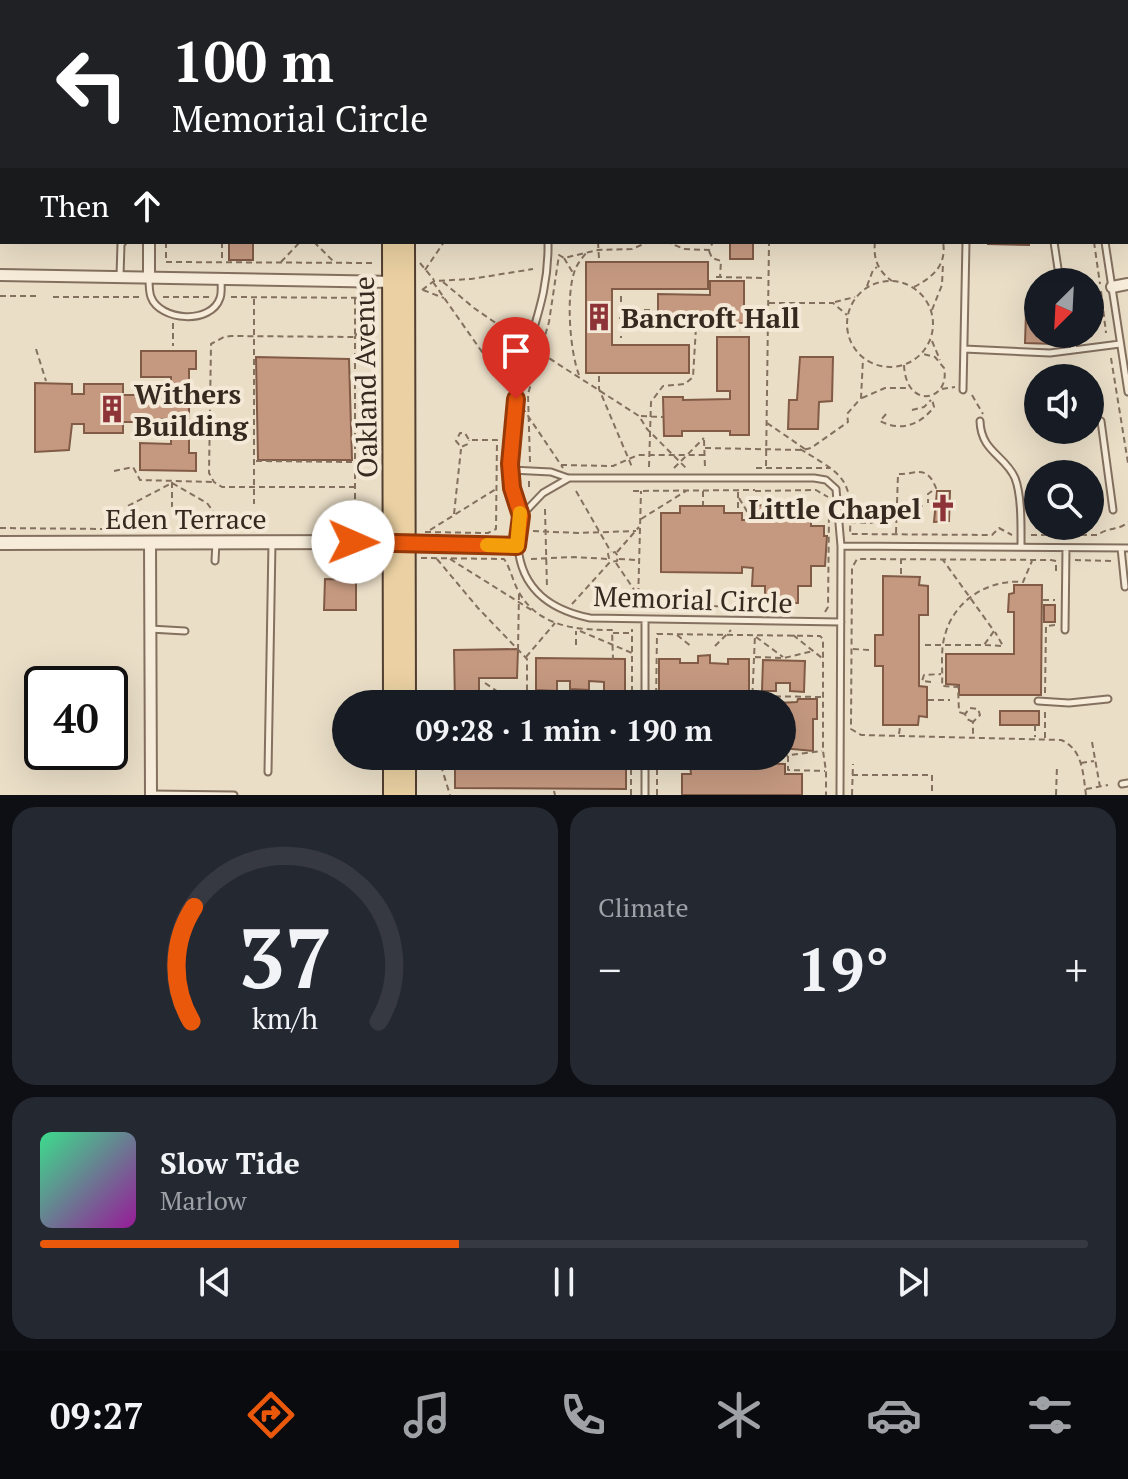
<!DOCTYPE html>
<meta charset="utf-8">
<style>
:root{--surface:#171b24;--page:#242831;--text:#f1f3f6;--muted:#9ea1a6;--line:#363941;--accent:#ea580c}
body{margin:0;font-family:"PT Serif",serif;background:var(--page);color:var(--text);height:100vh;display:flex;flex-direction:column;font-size:30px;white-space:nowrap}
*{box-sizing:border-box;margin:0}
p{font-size:26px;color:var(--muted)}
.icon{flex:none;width:44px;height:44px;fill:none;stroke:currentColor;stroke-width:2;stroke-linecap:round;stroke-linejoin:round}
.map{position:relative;height:795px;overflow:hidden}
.sheet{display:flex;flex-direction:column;gap:12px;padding:12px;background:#0d0f14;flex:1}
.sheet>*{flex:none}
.hud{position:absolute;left:0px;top:0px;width:1128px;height:244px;box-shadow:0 8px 32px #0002;background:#202124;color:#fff;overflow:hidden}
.needle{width:52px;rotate:204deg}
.controls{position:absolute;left:1024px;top:268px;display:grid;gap:16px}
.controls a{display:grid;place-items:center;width:80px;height:80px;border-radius:50%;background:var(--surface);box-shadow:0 8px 32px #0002;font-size:40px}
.speed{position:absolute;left:24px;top:666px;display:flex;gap:16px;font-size:40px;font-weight:700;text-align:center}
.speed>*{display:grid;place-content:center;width:104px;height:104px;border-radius:50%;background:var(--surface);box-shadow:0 8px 32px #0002;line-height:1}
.speed .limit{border:4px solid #111;border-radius:12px;background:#fff;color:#111}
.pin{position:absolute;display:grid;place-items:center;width:68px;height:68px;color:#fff;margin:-82px -34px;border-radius:50% 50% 50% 0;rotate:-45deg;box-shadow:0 0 8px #0007}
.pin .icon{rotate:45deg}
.me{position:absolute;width:88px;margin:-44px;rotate:91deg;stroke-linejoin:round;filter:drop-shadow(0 0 6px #0008)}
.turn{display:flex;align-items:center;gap:28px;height:168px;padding:0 40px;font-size:36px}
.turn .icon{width:104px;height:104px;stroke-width:2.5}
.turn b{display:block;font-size:56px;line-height:68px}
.then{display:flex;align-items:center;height:76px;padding:0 40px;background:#0003;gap:16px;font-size:30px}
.big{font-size:60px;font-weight:800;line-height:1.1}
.sheet .tile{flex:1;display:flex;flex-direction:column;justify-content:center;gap:12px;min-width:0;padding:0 28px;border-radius:24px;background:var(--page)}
.sheet .dial{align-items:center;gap:0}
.dial svg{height:208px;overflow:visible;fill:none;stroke:var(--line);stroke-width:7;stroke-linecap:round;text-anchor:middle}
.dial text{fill:var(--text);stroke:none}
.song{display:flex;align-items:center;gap:24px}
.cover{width:96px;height:96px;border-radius:12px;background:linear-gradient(135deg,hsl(150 70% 55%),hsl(300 70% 35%))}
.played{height:8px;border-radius:4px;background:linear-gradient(90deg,var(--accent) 40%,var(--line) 40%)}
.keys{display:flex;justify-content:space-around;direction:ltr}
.heat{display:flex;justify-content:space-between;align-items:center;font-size:44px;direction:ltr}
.sheet .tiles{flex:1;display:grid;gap:12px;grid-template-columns:1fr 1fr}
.tile:last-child{grid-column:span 2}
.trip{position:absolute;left:332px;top:690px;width:464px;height:80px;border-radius:40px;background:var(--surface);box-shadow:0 8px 32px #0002;font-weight:800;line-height:80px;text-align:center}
.menu{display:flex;height:128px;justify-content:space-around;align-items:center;background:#090b0e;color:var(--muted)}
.menu .icon{width:56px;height:56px}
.menu .active{color:var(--accent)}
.menu b{font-size:36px;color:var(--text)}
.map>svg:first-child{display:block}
.building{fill:#c59980;stroke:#815b46;stroke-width:2}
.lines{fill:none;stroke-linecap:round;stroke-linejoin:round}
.service-casing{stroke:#84705e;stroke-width:9}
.minor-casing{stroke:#84705e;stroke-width:14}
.tertiary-casing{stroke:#84705e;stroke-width:16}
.primary-casing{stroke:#533f31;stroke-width:20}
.path{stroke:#84705e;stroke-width:2;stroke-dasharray:6 4;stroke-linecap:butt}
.service{stroke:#f6ecd9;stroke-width:5}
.minor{stroke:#f6ecd9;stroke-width:10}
.tertiary{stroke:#f6ecd9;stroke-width:12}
.primary{stroke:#ead0a2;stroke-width:16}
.rail-casing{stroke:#362a20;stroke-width:6}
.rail{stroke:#f3e9d6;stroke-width:3;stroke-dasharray:9;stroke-linecap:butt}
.route-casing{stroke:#983908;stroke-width:20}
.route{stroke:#ea580c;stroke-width:14}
.slow{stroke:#f59e0b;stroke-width:14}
.labels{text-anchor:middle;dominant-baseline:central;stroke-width:8;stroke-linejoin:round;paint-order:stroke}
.poi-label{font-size:28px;font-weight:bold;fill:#362a20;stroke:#f3e9d6;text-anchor:start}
.street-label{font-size:28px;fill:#362a20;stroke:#f3e9d6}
</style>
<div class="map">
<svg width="1128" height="795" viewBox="0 0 1128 795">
<rect width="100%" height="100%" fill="#eadec7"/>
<path class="building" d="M562,0H599V2H562Z
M801,0H1035L801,2Z
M229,242H253V260H229Z
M730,242H753V259H730Z
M988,242H1029V245L988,244Z
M586,262H708V289H612V345H689V373H586Z
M710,281H744V323H658V294L710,295Z
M1026,313H1038V334H1055L1054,344L1025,343Z
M717,337H749V435H730V431H682V436H664L663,397H683V400L730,399V391H717Z
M141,351H196V369H189V453H196V471L140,470V443L171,444V419H135V422H123V433H84V424H72L69,450L35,452V383L72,384V394H84V384H123V395H136V398H171V377H141Z
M256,357L349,359L352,460H258Z
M800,357H833L832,401L819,402L818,429H788L789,400H797Z
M937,491H950L949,521L934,522Z
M798,504H811V526H824V536H827L825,566H811V586H798V603H765V586H752L753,568L742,567V573L661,572V513H680V506H724V513H742V520H753V505L798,507Z
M883,576L920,577L919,585L928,586V615H919V686L927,687V717L919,716L918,725H883V666H875V635H883Z
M325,579L356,580V610H324Z
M1014,585H1042L1041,695H959V685L946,684V654H1014V612H1008L1009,594L1014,593Z
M1044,605H1055V622H1044Z
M518,649L517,678H479V704H455L454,650Z
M710,655V663L728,664V659H749V704H727V696H680L681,704H659V659H680V663H698V656Z
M536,658L625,659V692L604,691V682L589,681V690L570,689V681H557V691L536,690Z
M763,660L805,661L804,692L790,691V683H776V691H762Z
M798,699H817V719H813V751L782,748V704H757L797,702Z
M1000,711H1039V725H1000Z
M455,756H479V763L626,764V789L455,788Z
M736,763L785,764V774H802V795H682V774H691L690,765L736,768Z"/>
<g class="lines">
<defs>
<path id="service" d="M132,0V2
M1065,0L1066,2
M519,2V0
M749,2V0
M0,5L2,0
M0,35L2,80
M548,242C549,294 533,325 521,373C512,408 506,452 512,488C513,498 520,508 521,517C521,527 517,537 518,547C522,591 552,610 590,618L841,622
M1054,242L1060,282
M1105,242L1128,392
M120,276L121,244L123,242
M149,277C149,283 149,292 151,297C160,321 211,325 220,298C222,293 221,285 221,279
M1071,334L1074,350
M964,349L1050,353L1120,344
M963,390L966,242
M980,421C981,452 1005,455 1015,478C1022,496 1021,528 1021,547
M1101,421L1113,510
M511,470L551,472L568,478
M521,516L543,493L569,478H814L826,480L836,489L841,546L840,795
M841,546L1128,548
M1121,548L1125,587
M215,561L216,542
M645,619V702
M150,629L185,631
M1065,630L1066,548
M1038,701L1069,703L1108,699
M519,704L527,701H645
M268,772L272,543
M1122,784L1128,783
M151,794L234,795
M645,795V756"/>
<path id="minor" d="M151,2V0
M0,275L396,282
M149,276V242
M1112,287L1128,284
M150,543L151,795
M408,543L517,546"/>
<path id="tertiary" d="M0,543L397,542"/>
<path id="primary" d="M393,0V2
M408,2V0
M391,242L392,704
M406,242L407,704
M392,795V756
M407,795V756"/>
</defs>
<use href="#service" class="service-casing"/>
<use href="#minor" class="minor-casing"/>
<use href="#tertiary" class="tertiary-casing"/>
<use href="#primary" class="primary-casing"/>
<path class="path" d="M166,0V2
M1054,0L1055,2
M505,2L506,0
M530,2L531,0
M771,2V0
M798,2V0
M1126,105H1128
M166,242V262L376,263
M222,242V261
M314,242L333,261
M598,242L599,259
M875,242C873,259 878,271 892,281
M1094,242L1100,284
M709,251L712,258L721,261L720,277
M564,258L573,273
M281,262L300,242
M420,263L434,280
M425,270L444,242
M716,277L766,278
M847 324a43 43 0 1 1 86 0a43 43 0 1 1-86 0Z
M433,282L508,389
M443,282L474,308L519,339
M867,286L873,270L877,267
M914,287C933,277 947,265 943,242
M422,290L434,281L471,279L533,269
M423,290L444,298
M1101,291L1106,333
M0,296H37
M621,296V338
M53,297H141
M163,297H209
M231,297L377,298
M254,299V504
M835,302L855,297
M769,303H833L847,315
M650,310H639L638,326L766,330
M932,310L942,285L943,263
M619,318L637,319
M173,323V346
M932,341L940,360
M36,349L46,381
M541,353L639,416L647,429L688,470
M1111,358L1128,463
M904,365C906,411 951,401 944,368L935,357L923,354
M579,375C570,352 566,297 574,273C576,265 582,258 587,252
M599,376V389L632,467
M942,389L955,387
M972,395L983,414
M862,398L885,388H909
M522,407L563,468
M912,410L924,407L931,400
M886,414L880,421C901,432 920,425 934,407L932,399
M641,416L663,417
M767,423L805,449
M704,440L705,468
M705,448L803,450L811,448L848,422L847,414L861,398L863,359
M800,449C847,477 852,479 850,534L992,535L999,528L1012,535
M256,461L354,462
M530,462L528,394L549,322L559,255L564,258L598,250L632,249L646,243H670L684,249L709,250L713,242
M561,465L613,466L638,455H705
M766,466L769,242
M649,467L651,402L663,386L685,384L693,377L696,327
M674,468L704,438
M756,468H829
M114,471L133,467L140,480L213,482
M529,481V489
M172,482V507
M355,487H222L214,482L209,473L211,344L224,337L231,336L355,337V298
M576,491L611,552
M633,491L755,490
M703,491V505
M755,491L816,490L828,497
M738,492V512
M739,498L748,513
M128,506L172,483L207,503L226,529
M897,506H927
M545,509L547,588
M454,514L461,449
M641,519L686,491
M850,522L870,523L895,517
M0,528L106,529
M123,529L170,530
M355,529V337L377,302
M430,530L496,489
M533,531L578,533L636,531
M425,532L488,533L496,529L497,440H469L465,433H460L456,441L461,447L468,444L469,440
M896,533L898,474C915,475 926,463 936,488L928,494V503
M1031,535H1098C1107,527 1119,531 1128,522
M617,552L639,527
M421,558L504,559C511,569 513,583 520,594C540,627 577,630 612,630L613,659
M437,559L478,608L527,659V690
M450,559L533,611
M531,559L574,557L608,559
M619,559L637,560
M1075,560L1112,561
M616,563L637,594
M1056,571V561L1051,560L857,559L852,568L851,729L861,735L1061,740C1083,749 1083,774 1086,795
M901,574V559
M1043,600H1055
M572,604L610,562L617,561L618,556L615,552L608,554L610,562
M638,604L641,491
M633,607L749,606L756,612
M825,612L828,607L829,512
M580,631L632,653
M613,633H631
M677,635L692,647
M793,635L822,658
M756,637L783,657
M576,645V631
M925,645H984L994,631L943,560
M985,645L1003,646L995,632
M715,646L731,630
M853,649L869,650
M518,650L519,593
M526,657L555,623
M755,657L784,658L813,651
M931,682L922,681L924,675L941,674
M485,683L507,698
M632,692V629
M1045,693L1046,626L1056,625
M755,696L821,697
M928,700H950
M502,704L518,693L550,692
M656,704L657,634L820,636L823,639V751L826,771V795
M752,704L755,635
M965,714L959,712L958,687L942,686C943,669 940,651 945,635C954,600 989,579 1023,582L1032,561
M973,722L967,719L965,714L970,708L978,709L980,715L973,722V736
M1035,725V737
M899,734L900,727
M1045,738V711
M1092,742L1100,787
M438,756L450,795
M691,756L692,765
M782,756L822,751
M788,756V770L825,771
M487,761L491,756
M1081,763L1094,761
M852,775H932V795
M1086,789L1108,785
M554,791L555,795
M631,795V756
M657,795V756
M852,795L853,764
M1056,795L1057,766"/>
<use href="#service" class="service"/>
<use href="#minor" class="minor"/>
<use href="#tertiary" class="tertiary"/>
<use href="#primary" class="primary"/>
<defs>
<path id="rail" d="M1098,0L1099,2
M1126,173L1128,186"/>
</defs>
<use href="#rail" class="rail-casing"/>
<use href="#rail" class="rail"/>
</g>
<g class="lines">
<defs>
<path id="route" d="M353,542L517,546L521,516L512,488L510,464L516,399"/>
</defs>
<use href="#route" class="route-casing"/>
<use href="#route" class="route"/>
<path class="slow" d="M487,545L517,546L520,513"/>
</g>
<defs>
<symbol id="building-bare" viewBox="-9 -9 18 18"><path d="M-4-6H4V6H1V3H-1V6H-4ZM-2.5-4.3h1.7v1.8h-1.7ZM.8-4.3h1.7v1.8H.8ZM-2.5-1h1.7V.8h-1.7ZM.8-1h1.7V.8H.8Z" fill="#8e3338" stroke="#f3e9d6" stroke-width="2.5" paint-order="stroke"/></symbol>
<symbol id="church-bare" viewBox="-9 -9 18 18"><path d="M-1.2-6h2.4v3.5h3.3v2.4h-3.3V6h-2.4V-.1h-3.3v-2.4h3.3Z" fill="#8e3338" stroke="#f3e9d6" stroke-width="2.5" paint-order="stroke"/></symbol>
</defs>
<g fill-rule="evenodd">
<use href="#building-bare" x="579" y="297" width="40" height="40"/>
<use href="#building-bare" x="92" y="389" width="40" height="40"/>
<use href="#church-bare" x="923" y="488" width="40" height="40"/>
</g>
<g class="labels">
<g class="poi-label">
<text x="621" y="317">Bancroft Hall</text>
<text x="134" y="393">Withers<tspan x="134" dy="32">Building</tspan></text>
<text x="921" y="508" text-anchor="end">Little Chapel</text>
</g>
<g class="street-label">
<text transform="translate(365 377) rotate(-91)">Oakland Avenue</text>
<text x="186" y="518">Eden Terrace</text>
<text transform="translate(693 599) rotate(2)">Memorial Circle</text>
</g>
</g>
</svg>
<div class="controls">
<a><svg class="needle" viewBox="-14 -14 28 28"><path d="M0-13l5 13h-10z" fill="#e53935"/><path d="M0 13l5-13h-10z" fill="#9ea1a6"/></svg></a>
<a><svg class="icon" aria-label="sound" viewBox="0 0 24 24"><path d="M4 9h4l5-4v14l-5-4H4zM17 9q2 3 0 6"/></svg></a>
<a><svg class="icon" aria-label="search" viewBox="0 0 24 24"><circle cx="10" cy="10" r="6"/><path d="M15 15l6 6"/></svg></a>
</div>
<div class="speed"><div class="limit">40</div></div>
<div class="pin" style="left:516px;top:399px;background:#d93025"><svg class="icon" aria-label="arrive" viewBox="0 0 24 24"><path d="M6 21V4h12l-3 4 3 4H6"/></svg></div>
<svg class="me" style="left:353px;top:542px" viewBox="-20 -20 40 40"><circle r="19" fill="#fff"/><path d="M0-13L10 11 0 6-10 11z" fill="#ea580c"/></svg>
<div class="trip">09:28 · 1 min · 190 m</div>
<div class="hud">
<div class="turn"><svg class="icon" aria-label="left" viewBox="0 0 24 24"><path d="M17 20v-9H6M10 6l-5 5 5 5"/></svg><div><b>100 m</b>Memorial Circle</div></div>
<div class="then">Then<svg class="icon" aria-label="ahead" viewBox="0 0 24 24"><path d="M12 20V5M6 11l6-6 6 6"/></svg></div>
</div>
</div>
<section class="sheet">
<div class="tiles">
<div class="tile dial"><svg viewBox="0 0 100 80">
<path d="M14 69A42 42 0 1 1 86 69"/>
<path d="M14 69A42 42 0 0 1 15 25" stroke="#ea580c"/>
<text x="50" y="56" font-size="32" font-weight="700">37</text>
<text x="50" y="72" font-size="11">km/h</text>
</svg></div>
<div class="tile"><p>Climate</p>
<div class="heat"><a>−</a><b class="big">19°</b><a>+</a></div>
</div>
<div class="tile">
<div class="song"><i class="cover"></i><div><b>Slow Tide</b><p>Marlow</p></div></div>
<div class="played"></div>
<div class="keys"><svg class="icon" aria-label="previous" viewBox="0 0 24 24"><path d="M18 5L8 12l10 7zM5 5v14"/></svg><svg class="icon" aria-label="pause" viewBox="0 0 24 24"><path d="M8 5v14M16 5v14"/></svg><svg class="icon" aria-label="next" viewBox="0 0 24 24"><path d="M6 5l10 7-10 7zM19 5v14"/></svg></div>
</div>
</div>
</section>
<nav class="menu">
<b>09:27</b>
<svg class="icon active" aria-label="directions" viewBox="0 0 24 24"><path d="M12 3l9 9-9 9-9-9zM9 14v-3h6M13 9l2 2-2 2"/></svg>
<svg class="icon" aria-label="music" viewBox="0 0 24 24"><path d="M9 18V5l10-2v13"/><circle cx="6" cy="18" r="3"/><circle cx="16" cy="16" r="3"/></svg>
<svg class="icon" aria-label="phone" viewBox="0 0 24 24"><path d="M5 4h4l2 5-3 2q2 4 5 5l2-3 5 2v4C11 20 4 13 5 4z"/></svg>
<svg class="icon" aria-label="climate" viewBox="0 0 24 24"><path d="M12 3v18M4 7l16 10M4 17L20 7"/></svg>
<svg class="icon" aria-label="car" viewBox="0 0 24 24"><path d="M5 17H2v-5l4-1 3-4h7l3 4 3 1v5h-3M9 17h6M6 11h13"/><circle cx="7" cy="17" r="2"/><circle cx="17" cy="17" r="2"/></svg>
<svg class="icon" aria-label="filters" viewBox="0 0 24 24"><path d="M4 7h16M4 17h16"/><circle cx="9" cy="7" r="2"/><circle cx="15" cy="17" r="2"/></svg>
</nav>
